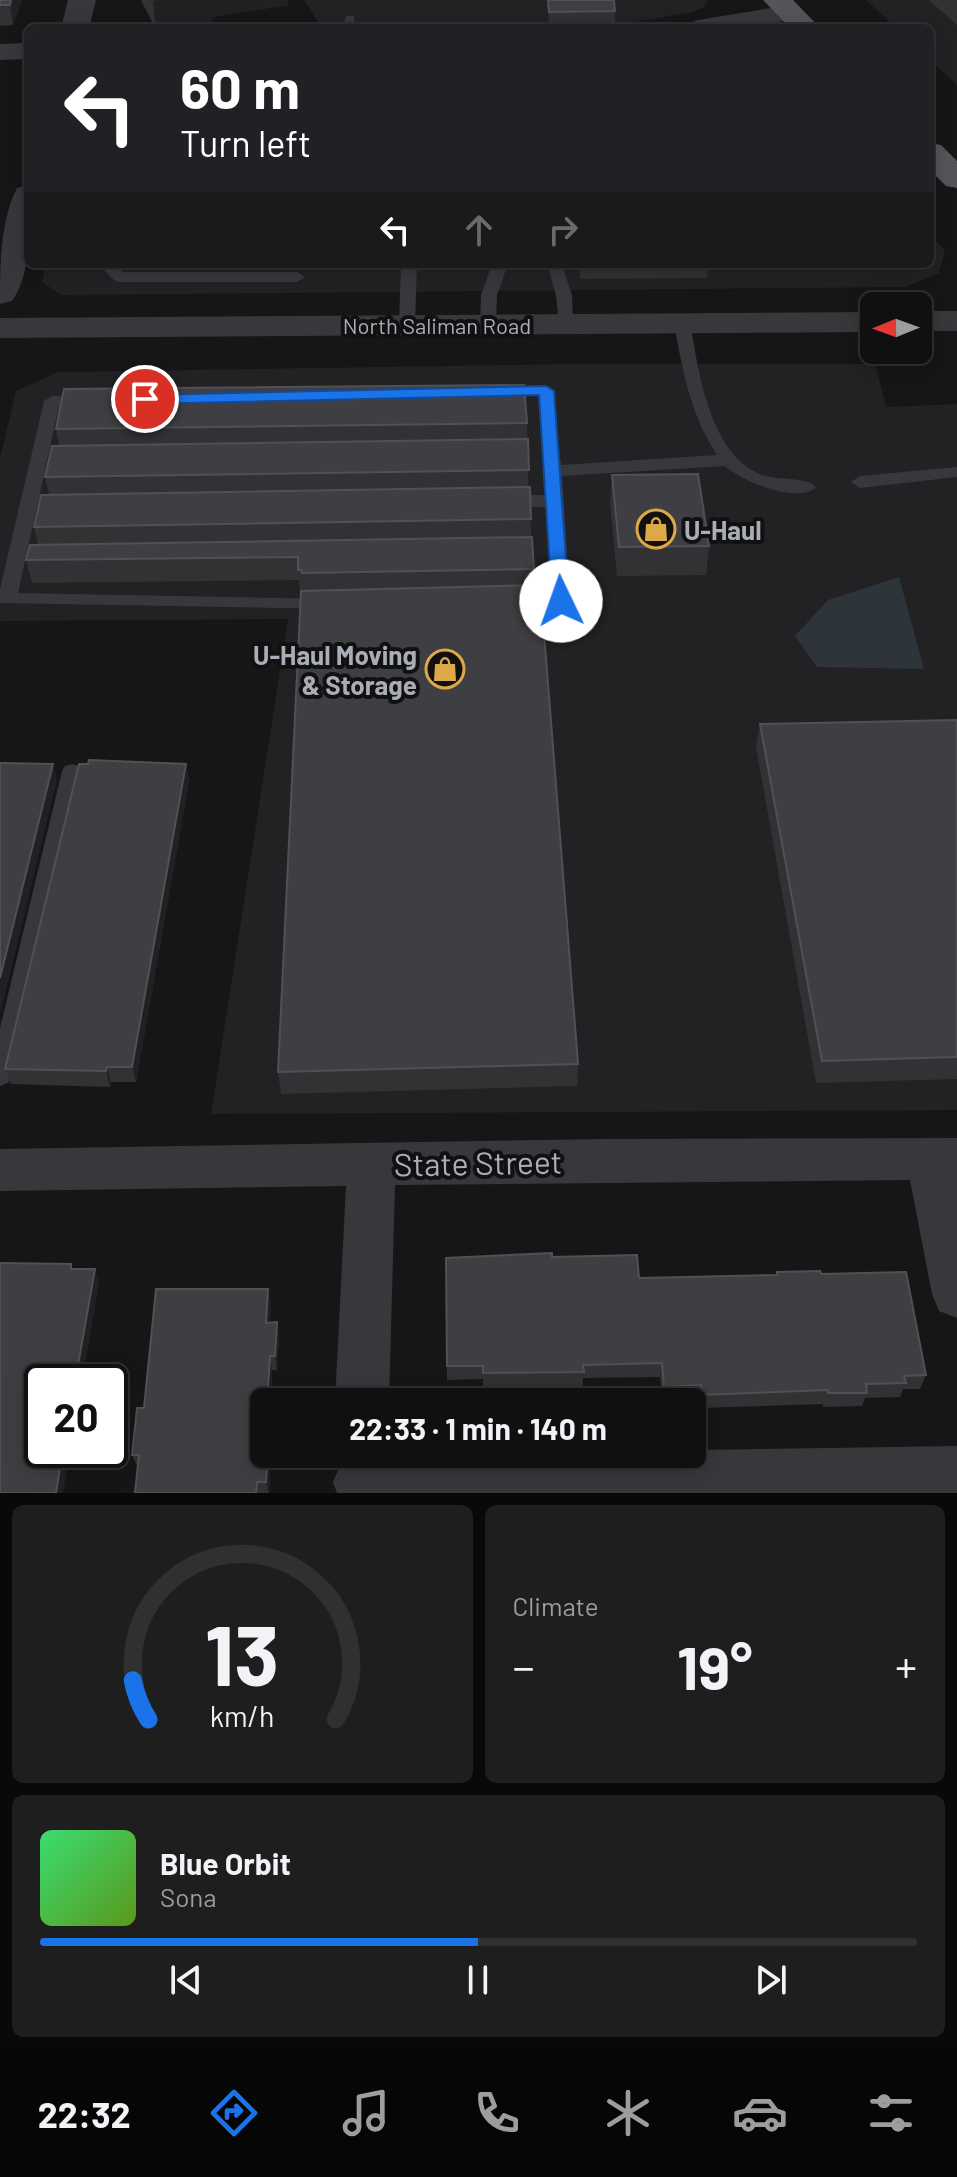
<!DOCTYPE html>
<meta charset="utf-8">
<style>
:root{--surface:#101011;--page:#1e1e1f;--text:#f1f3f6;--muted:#9c9d9f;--line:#303031;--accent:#1a73e8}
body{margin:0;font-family:Barlow,sans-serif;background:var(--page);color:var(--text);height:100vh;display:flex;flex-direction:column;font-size:30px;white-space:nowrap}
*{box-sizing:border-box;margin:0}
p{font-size:26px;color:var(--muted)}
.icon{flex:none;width:44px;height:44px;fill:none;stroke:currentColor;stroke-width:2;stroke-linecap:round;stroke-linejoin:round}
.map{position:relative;height:1493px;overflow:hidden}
.side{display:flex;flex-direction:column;gap:12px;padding:12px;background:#090909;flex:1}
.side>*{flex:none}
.guide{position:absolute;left:24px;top:24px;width:910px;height:244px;border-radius:12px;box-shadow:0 4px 20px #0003,0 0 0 2px var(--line);background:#202124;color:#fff;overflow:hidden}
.needle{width:52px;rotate:269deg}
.controls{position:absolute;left:860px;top:292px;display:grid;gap:16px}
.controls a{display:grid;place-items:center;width:72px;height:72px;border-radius:12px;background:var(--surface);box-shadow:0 4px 20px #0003,0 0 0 2px var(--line);font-size:40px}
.speed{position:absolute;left:24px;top:1364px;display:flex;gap:16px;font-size:40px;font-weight:700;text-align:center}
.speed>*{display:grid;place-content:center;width:104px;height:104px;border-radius:50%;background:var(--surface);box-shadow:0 4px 20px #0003,0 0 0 2px var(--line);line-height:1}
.speed .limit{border:4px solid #111;border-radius:12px;background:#fff;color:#111}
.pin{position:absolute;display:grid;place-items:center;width:68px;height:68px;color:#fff;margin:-34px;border:4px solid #fff;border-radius:50%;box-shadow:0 2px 8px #0007}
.me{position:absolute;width:88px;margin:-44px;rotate:357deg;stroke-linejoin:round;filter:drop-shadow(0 0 6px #0008)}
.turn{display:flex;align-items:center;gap:28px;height:168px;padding:0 24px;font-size:36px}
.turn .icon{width:104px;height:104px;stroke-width:2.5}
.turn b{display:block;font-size:56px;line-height:68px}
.lanes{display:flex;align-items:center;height:76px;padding:0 24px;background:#0003;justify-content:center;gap:40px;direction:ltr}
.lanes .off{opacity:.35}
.big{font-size:60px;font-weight:700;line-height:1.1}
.side .tile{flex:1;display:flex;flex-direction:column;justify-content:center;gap:12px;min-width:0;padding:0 28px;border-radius:12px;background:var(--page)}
.side .dial{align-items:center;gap:0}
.dial svg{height:208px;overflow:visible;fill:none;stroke:var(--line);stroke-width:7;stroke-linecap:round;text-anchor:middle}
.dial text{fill:var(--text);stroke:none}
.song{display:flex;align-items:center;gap:24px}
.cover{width:96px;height:96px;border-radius:12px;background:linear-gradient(135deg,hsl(140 70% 55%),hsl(90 70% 35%))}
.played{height:8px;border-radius:4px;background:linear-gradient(90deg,var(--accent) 50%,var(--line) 50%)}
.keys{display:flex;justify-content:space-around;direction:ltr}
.heat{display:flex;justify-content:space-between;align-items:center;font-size:44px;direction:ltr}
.side .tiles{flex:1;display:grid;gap:12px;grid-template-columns:1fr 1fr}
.tile:last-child{grid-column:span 2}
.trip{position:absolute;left:250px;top:1388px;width:456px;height:80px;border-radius:12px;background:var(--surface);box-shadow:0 4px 20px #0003,0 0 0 2px var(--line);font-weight:700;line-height:80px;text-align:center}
.dock{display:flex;height:128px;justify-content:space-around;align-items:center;background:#060607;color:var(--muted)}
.dock .icon{width:56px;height:56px}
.dock .current{color:var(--accent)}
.dock b{font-size:36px;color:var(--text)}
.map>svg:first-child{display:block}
.built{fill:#222224}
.water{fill:#2d343a}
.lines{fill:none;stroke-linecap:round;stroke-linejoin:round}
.service{fill:#37383c;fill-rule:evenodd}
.minor{fill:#37383c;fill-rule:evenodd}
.tertiary{fill:#37383c;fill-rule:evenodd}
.primary{fill:#53555a;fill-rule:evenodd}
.wall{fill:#323235}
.shaded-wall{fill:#212123}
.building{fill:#3f3f43;stroke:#4f5155;stroke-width:2}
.route{fill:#1a73e8;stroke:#114b97;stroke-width:2}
.labels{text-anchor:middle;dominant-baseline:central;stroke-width:8;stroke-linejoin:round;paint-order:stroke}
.far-street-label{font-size:22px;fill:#a9adb6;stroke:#111112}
.poi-label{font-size:26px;font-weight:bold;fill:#a9adb6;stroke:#111112;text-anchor:start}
.near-street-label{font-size:32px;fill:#a9adb6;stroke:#111112}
</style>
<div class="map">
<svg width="957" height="1493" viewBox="0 0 957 1493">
<rect width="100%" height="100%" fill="#161617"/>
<path class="built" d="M304,0H706L707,2L704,7L693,12L598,28H322Z
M866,0H957V85L930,60V28H896Z
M930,234L945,251L939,273L905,287L61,295L42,282L46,264H930Z
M578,364H875L886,407L957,404V1110L211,1114L288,619L0,621V458L16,391L58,372Z"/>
<path class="water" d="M899,577L924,669L817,667L795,636L828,600Z"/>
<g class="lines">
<path class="service" d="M346,16H354L355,28H343Z
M98,264H115L123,272H297L305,277L297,282H119L114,280Z
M401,264H417L415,325L407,330L399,325Z
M492,264H508L497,295L496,325L488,330L480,325L481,295Z
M547,264L562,265L572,295L573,327L567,329L559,324L556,295Z
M682,318L690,323C699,372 709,454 762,475C778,481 805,476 816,487C798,505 741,481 725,466L562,476L570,601L561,607L501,606L499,602L508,596L551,595L546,507H504L495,501L504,495H546L538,396L499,397L491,392L499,387L552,388L561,465L717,455C691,416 682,369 674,323Z
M87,395L95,400L93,404L59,406L18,593L328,599L337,605L335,609L0,603V589L44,401L52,396Z
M957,467V477L860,488L851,482L860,476Z
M72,764L79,766L82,771L12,1076L8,1083L0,1086V1028L62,771L65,766Z"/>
<path class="minor" d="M790,5L799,8L803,13L799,18L745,28H685L689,23L698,20Z
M28,43V59L0,60V44Z
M957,1138V1318L939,1311L932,1294L910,1180L395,1185L389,1402H335L346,1186L0,1191V1149L604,1139Z
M957,1446V1493H337L333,1482L341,1463L360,1455L692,1454V1450Z"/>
<path class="tertiary" d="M68,0H96L89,28H61Z
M28,185C28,222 34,269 12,301L0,304C0,267 0,221 17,188Z
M918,311H957V331H918Z
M874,312V332L0,338V318Z"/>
<path class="primary" d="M763,0H793L820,28H790Z
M930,143L941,145L957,161V188L946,186L930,170Z"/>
</g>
<path class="wall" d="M0,0H22L13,25L0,26Z
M141,0H288V5L212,17V24L187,28H155Z
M547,0H614L615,11V22H549Z
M929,0H957V25Z
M579,264H708L707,278L580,279Z
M527,423L528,487L534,569V585L578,1064L577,1086L281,1094L278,1072L301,593H300L299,580L32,583L26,560L38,545L34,527L49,494L45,477L59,446L56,429Z
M612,475L709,546L706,575L617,576L610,504Z
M957,720V1079L816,1083L756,747L760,724Z
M186,764L189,781L136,1082H111L110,1087L11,1084L5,1069Z
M552,1257L639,1278L776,1275L777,1272L821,1274L926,1375L920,1389H903L900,1397L865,1398L862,1406L823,1407V1404L699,1408V1399L662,1401L660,1377L583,1378V1386L483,1387V1379L447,1380L446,1258Z
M268,1289L271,1304L270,1322H277L279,1337L277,1370H272L271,1402H264V1454L271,1458L269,1493H135L138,1468L132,1455L144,1408Z"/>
<path class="shaded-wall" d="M11,0H22L13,25L10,5Z
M159,0H288V5L212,17V24L187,28H156L153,1Z
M53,764L57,780L0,1015V978Z
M186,764L189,781L136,1082L132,1067Z
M107,1067L111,1082L110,1087L106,1071Z
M95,1269L99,1284L82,1382H75Z
M268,1289L271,1304L269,1337L266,1323Z
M277,1322L279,1337L277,1370L275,1356Z
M270,1356L272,1370L271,1402H267Z
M63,1450H71L63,1493H56Z
M268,1454H270L271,1458L269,1493L266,1482Z"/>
<path class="building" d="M0,0H11L10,5H0Z
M548,0H614L615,11L549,12Z
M524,385L527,423L56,429L64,389Z
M528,439L529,470L45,477L52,446Z
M698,474L709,546L619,547L612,475Z
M530,487L531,519L34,527L41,495Z
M532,537L534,569L302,573V570H298V557L26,560L30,545Z
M535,585L537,620H543L578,1064L278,1072L301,591Z
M957,720V1057L822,1061L760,724Z
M89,760L186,764L132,1067H107L106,1071L5,1069L79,764H88Z
M0,763L53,764L0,978Z
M552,1253V1257L637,1255L639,1278L777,1275V1272L820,1271L821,1274L906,1272L926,1375L904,1376L906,1383L866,1384L867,1393H828L827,1390L702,1395L701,1385L664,1387L662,1363L583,1365L584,1372L483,1373V1366H447L446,1258Z
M0,1263L71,1264V1269H95L75,1382H42V1450H63L56,1493H0Z
M156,1289H268L266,1323L277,1322L275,1356H270L267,1402H264V1454H268L266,1482H257L256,1493H135L139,1455H132L137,1408H144Z"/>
<path class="route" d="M546,386L554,391L569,601L561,607L552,601L539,395L145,404L137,399L145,395Z"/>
<defs>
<symbol id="shop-ring" viewBox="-11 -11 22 22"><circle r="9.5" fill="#111112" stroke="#dea747" stroke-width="1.5"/><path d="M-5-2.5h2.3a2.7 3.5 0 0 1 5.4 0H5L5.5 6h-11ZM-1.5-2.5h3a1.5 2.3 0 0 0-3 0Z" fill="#dea747"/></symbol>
</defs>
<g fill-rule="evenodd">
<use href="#shop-ring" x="634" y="507" width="44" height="44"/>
<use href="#shop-ring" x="423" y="647" width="44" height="44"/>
</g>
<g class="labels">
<g class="far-street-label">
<text x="437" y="325">North Saliman Road</text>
</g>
<g class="poi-label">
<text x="684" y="529">U-Haul</text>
<text x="417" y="654" text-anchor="end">U-Haul Moving<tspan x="417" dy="30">&amp; Storage</tspan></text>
</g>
<g class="near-street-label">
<text transform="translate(478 1162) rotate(-1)">State Street</text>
</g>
</g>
</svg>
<div class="controls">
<a><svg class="needle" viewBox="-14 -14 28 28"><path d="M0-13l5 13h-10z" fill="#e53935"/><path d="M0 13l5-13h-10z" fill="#9c9d9f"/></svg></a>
</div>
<div class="speed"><div class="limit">20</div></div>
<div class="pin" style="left:145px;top:399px;background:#d93025"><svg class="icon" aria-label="arrive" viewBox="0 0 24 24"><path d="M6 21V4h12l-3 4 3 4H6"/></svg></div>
<svg class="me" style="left:561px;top:601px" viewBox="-20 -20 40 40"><circle r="19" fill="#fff"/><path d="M0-13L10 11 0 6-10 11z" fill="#1a73e8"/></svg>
<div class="trip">22:33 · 1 min · 140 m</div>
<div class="guide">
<div class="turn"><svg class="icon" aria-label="left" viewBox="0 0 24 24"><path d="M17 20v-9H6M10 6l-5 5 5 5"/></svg><div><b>60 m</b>Turn left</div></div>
<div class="lanes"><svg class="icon" aria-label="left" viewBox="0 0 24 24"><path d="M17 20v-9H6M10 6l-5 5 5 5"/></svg><svg class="icon off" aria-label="ahead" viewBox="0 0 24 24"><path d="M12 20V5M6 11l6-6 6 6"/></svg><svg class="icon off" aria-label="right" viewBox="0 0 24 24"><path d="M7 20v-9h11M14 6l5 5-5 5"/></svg></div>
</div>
</div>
<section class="side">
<div class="tiles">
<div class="tile dial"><svg viewBox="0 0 100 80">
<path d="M14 69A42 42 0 1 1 86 69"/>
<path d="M14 69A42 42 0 0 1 8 54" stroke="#1a73e8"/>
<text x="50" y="56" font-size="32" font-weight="700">13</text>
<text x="50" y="72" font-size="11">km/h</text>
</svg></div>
<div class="tile"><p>Climate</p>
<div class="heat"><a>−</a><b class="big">19°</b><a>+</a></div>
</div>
<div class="tile">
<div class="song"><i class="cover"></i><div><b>Blue Orbit</b><p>Sona</p></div></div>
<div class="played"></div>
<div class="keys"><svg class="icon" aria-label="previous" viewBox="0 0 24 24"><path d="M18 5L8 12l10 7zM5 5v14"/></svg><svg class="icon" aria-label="pause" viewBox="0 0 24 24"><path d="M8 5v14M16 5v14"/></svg><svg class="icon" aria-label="next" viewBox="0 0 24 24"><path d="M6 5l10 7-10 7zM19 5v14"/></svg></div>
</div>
</div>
</section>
<nav class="dock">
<b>22:32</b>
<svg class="icon current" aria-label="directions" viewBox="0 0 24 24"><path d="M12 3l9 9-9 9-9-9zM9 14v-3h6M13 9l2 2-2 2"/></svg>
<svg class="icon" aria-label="music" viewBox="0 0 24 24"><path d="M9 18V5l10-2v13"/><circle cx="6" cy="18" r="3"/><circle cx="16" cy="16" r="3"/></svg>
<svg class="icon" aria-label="phone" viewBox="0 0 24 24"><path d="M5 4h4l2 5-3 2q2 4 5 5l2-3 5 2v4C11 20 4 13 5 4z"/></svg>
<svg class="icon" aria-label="climate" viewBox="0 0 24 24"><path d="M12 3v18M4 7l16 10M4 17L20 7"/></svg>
<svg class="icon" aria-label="car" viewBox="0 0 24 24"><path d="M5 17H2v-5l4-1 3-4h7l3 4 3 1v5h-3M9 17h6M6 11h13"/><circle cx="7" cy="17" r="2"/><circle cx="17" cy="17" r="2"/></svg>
<svg class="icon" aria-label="filters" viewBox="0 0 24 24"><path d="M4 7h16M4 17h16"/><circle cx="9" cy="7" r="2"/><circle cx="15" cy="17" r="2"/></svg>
</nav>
